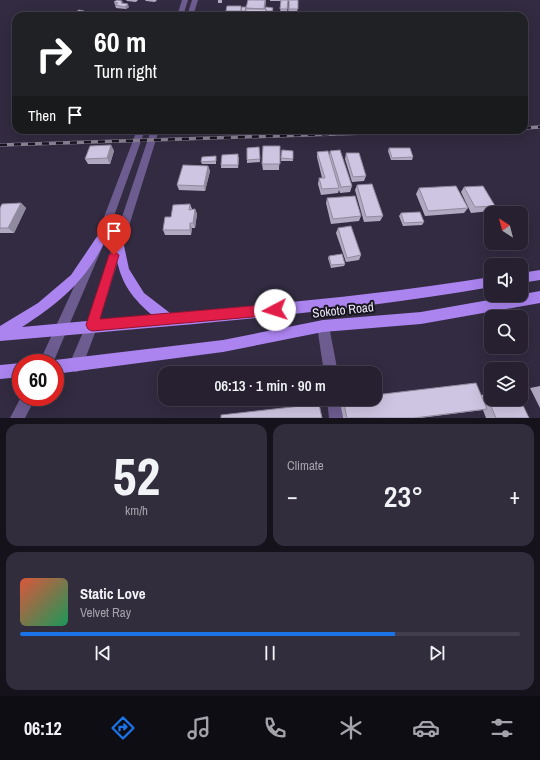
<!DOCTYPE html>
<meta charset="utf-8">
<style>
:root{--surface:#262031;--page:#322d3d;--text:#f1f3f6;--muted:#a4a3ab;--line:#423e4d;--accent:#1a73e8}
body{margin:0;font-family:"Archivo Narrow",sans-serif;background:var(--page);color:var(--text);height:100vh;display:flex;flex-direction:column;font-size:15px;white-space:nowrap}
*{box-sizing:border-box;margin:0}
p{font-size:13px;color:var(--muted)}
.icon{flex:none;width:22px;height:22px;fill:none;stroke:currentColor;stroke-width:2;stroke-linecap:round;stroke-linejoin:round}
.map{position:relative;height:418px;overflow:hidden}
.details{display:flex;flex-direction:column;gap:6px;padding:6px;background:#15121b;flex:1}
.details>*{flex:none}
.guide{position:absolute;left:12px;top:12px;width:516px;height:122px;border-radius:12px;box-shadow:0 4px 16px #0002,0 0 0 1px var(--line);background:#202124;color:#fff;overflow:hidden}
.needle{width:26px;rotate:324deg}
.tools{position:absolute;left:484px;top:206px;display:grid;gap:8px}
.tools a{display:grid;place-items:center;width:44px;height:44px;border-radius:8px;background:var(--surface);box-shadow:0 4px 16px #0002,0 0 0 1px var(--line);font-size:20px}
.speed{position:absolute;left:12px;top:354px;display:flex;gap:8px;font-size:20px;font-weight:700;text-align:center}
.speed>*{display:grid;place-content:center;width:52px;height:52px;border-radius:50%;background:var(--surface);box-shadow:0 4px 16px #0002,0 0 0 1px var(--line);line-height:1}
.speed .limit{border:6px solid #d22;background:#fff;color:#111}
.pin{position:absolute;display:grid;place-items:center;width:34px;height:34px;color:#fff;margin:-41px -17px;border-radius:50% 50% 50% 0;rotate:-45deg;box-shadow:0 0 4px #0007}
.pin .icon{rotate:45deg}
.me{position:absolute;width:44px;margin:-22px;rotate:265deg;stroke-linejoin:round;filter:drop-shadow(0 0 3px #0008)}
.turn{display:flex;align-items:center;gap:14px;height:84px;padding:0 16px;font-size:18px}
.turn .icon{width:52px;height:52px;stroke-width:2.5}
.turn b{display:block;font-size:28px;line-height:34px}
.then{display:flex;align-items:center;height:38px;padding:0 16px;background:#0003;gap:8px;font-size:15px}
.big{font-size:30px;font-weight:600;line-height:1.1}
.details .widget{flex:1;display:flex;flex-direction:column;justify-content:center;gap:6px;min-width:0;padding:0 14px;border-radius:12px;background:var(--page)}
.details .dial{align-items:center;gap:0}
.dial b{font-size:52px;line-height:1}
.song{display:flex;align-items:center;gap:12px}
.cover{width:48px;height:48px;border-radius:6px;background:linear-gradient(135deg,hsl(10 70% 55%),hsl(150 70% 35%))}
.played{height:4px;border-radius:2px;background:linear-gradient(90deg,var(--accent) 75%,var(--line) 75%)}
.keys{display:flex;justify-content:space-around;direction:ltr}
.heat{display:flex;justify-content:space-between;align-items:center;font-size:22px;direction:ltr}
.details .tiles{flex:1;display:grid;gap:6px;grid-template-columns:1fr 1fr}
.widget:last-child{grid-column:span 2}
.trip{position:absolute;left:158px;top:366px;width:224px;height:40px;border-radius:12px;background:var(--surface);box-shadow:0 4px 16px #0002,0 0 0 1px var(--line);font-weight:600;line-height:40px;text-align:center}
.dock{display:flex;height:64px;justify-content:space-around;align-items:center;background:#0f0d14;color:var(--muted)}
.dock .icon{width:28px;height:28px}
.dock .on{color:var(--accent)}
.dock b{font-size:18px;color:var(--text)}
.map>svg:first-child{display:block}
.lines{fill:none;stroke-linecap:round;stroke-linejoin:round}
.minor{fill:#6d5c90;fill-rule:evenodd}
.major{fill:#ab84ef;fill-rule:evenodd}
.rail-casing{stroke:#898396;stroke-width:3.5}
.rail{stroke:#191520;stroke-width:2.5;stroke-dasharray:7;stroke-linecap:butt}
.wall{fill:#b1a9c2}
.shaded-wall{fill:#908a9e}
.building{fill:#cec5e2;stroke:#908a9e}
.route{fill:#e11d48;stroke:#92132f}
.labels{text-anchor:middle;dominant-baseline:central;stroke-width:4;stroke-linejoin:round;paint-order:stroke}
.near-street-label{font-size:13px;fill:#e9e5f4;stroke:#191520}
</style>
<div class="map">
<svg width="540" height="418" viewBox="0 0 540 418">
<rect width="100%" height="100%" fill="#322b41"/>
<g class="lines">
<path class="minor" d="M182,0H188L183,16H177Z
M192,0H198L193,16H187Z
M137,130H145L105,241L53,363H39L95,241Z
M151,130H159L98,325L81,370L76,372L71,370L69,365L86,325Z
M323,320L327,322L329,326L338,373H324L317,326L319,322Z
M21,397H36L25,418H10Z
M327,399H341L343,418H329Z"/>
<path class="major" d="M100,236L104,238L105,241C86,281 58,304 22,327L152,315C124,291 119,276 113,241L114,238L118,236L122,238L123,241L129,269L144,293L170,313C277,304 384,294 491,277V287C329,315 164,326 0,341V326L38,303L71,275L96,238Z
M540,270V280L521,283V273Z
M540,291V303L421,324L323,332L223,352L55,374V363H50L55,360L223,340L323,320L421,312Z
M21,363V377L0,379V365Z"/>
<defs>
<path id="rail" d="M524,128L540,127
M0,145L456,130"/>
</defs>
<use href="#rail" class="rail-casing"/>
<use href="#rail" class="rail"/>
</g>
<path class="wall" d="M126,0H138L136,2L127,1Z
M145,0H157L155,2L146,1Z
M218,0H222V3H218Z
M248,0H266L265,9L273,10L272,14H266L296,16H245V14H241V11L246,9Z
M270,0H298L297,15L288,14L289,1H288L287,15L280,14L281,1H270Z
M122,1L123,4L129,7L126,9L116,8L114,2Z
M241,6V14H226V11Z
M111,145L114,151L110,164H88L85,159Z
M280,146L279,170H263L262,164Z
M259,147L260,162L247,163V148Z
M389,148L413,157L412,160H391L388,151Z
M282,150L293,151V161H281Z
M330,151L352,186L350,192L340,193L339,190L338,193L321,195L318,184L319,178H322L317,157V152L329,155Z
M346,153L366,176L364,181L352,182L345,159Z
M216,156V164H202L201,162Z
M239,157L238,168H221V165Z
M208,166L210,171L205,191L179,190L177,185Z
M357,185L383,216L380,221L364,222L355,190Z
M464,187L495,206L490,211L471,213L461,192Z
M419,188L468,208L464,213L425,216L416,194Z
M327,198L361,216L359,221L331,224L326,203Z
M21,203L26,208L14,233H0V208Z
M190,204L192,209H195L197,214L195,228H192L191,235H165L163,230L171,217Z
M401,213L424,222L422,225L403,226L399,216Z
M338,228L361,255L359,260L346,262L336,233Z
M329,256L345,264L344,266L331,268L328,258Z
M540,386V408L530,388Z
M486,394L529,418H486L483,410L420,418H343L340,401L343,399H375L481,395Z"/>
<path class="shaded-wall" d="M265,0H266L264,14V9Z
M128,4L129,7L126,9L125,7Z
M84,11L85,14L82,16H77Z
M111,145L114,151L110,164L107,158Z
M208,166L210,171L205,191L204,186Z
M21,203L26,208L14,233L8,228Z
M195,209L197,214L195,228L193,223Z
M190,223L192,228L191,235L190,230Z"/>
<path class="building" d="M117,0L122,1L121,3L128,4L125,7L115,5L118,3L114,2Z
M248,0H265L264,9L246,8Z
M281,0H288L287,9H280Z
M289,0H298V9H289Z
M227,6H241V11H226Z
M242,7H246L245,11H241Z
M266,7L273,8L272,11H266V9H265Z
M246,9H266V13H256V16H245Z
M79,10L84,11L77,16H70Z
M260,14L297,15L296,16H260Z
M111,145L107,158L85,159L90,146Z
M263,146H280V164H262Z
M259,147L260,159L247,160V148Z
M389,148H410L413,157L392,158Z
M282,150L293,151V159L281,158Z
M340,150L352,186L341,187L330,151Z
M328,151L339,188L322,189L319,178H325L317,152Z
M346,153H359L366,176L353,177Z
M238,154V165H221L222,155Z
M216,156V161L201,162L202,157Z
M183,165L208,166L204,186L177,185Z
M372,184L383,216L366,217L357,185Z
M456,186L468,208L428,211L419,188Z
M483,186L495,206L475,207L464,187Z
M355,196L361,216L333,219L327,198Z
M21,203L8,228H0V208L2,204Z
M190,204L189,210L195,209L193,223H190V230H163L165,217H171L173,205Z
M420,212L424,222L404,223L401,213Z
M351,226L361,255L347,258L338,228Z
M342,254L345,264L331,265L329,256Z
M476,383L487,409L414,418H347L343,399H375V395Z
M491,393V399H520L529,418H496L486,394Z
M319,404L322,418H221V415Z"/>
<path class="route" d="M114,251L119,255L100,319L275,304L279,306L280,310L279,314L275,315L92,331L88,329L86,325L109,255Z"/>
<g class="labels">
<g class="near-street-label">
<text transform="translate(343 310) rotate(-6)">Sokoto Road</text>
</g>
</g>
</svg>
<div class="tools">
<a><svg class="needle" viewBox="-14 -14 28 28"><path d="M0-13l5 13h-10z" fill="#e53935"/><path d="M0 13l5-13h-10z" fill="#a4a3ab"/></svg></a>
<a><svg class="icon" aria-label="sound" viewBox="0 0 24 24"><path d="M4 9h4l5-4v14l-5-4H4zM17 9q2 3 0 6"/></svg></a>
<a><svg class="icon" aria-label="search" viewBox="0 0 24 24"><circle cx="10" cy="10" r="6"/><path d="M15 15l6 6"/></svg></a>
<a><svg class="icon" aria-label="layers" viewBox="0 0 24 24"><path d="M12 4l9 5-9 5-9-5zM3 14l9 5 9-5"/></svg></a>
</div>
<div class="speed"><div class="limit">60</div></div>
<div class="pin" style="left:114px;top:255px;background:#d93025"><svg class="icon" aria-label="arrive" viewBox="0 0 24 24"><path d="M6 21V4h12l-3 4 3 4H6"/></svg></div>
<svg class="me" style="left:275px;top:310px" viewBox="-20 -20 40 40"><circle r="19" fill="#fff"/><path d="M0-13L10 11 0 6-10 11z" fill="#e11d48"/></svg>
<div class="trip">06:13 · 1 min · 90 m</div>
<div class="guide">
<div class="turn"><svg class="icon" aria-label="right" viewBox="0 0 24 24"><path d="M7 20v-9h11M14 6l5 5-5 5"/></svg><div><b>60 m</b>Turn right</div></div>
<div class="then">Then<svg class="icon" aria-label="arrive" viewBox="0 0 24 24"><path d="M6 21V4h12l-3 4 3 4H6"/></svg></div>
</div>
</div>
<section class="details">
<div class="tiles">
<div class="widget dial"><b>52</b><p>km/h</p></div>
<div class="widget"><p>Climate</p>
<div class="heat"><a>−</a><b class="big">23°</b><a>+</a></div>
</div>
<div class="widget">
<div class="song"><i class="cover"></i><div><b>Static Love</b><p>Velvet Ray</p></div></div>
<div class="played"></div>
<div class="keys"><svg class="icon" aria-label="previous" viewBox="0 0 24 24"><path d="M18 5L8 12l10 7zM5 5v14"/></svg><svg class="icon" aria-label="pause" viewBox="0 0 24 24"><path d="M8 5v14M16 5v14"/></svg><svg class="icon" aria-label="next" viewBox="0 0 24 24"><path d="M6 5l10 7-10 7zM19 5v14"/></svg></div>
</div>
</div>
</section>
<nav class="dock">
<b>06:12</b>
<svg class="icon on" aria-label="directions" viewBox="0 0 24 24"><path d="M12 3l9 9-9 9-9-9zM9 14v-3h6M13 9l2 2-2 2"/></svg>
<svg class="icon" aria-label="music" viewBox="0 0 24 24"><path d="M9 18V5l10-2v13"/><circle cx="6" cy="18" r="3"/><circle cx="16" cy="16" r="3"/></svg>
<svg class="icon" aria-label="phone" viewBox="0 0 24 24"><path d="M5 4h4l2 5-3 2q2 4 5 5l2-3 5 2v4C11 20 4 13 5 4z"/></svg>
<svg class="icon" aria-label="climate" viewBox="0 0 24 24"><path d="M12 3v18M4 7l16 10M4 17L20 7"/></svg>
<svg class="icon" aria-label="car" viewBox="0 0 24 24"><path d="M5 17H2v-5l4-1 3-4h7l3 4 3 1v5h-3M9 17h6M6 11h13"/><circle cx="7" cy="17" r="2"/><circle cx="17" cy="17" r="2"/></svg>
<svg class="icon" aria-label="filters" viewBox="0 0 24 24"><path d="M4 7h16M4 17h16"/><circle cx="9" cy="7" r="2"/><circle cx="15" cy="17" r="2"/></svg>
</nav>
